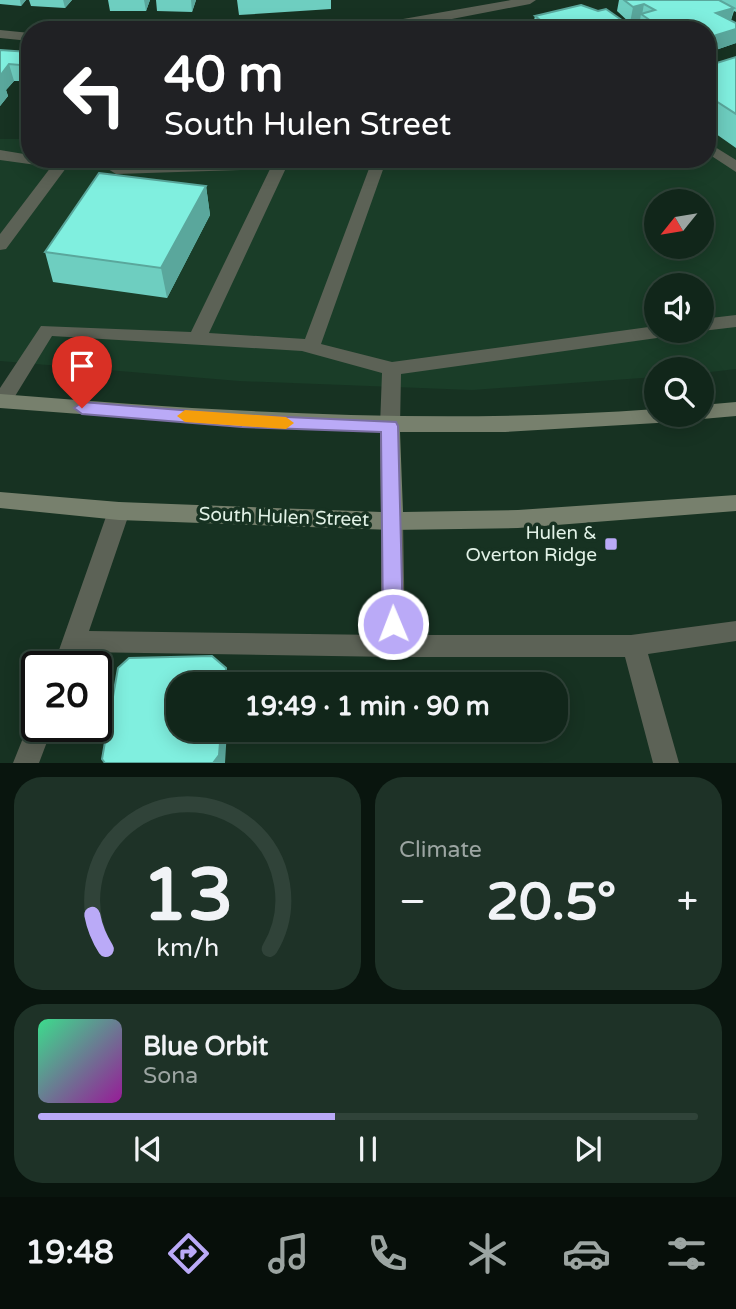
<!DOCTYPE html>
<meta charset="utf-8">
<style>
:root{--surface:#11261a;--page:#1e3227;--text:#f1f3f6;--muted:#9ca5a2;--line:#304339;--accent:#baaaf7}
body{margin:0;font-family:"Varela Round",sans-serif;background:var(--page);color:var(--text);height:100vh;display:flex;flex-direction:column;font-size:26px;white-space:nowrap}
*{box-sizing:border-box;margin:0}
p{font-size:23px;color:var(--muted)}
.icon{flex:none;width:38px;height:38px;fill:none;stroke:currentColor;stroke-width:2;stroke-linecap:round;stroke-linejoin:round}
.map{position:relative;height:763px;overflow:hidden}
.details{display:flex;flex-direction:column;gap:14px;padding:14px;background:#09150e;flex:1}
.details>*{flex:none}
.banner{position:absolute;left:21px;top:21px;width:695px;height:147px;border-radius:28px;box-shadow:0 4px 18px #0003,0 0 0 2px var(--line);background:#202124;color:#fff;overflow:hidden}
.needle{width:46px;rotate:240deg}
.fabs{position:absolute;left:644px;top:189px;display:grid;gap:14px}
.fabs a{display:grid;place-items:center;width:70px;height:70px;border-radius:50%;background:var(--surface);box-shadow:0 4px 18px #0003,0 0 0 2px var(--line);font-size:35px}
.speed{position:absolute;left:21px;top:651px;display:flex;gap:14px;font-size:35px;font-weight:700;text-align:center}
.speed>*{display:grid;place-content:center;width:91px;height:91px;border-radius:50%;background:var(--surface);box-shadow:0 4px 18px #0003,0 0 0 2px var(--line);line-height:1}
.speed .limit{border:4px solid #111;border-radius:10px;background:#fff;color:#111}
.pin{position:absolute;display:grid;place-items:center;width:60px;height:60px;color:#fff;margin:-72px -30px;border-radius:50% 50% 50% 0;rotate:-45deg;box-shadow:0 0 7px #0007}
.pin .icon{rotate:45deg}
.me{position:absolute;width:77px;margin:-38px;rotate:359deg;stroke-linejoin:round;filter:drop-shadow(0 0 5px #0008)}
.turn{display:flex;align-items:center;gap:24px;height:147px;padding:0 28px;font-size:32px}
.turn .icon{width:91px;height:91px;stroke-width:2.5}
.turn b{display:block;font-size:49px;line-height:60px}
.big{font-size:52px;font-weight:800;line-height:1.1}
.details .widget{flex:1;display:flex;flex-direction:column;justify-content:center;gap:10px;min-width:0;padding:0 24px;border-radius:28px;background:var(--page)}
.details .dial{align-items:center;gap:0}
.dial svg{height:182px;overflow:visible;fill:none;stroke:var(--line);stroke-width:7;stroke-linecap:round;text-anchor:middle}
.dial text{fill:var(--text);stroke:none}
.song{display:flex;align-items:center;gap:21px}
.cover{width:84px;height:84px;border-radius:10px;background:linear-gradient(135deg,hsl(150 70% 55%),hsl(300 70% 35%))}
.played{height:7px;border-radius:4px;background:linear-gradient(90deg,var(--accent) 45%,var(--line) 45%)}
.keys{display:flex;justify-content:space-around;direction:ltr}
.heat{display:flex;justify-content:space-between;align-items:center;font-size:38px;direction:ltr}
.details .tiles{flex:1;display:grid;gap:14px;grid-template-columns:1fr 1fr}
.widget:last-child{grid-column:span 2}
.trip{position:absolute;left:166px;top:672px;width:402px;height:70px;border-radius:28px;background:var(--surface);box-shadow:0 4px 18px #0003,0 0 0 2px var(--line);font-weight:800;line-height:70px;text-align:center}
.tabs{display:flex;height:112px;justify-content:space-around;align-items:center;background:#070f0a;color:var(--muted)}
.tabs .icon{width:49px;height:49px}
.tabs .current{color:var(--accent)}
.tabs b{font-size:32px;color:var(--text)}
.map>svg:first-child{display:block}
.built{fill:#1a3d28;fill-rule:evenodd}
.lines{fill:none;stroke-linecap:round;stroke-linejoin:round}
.service{fill:#5c6256;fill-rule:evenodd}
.minor{fill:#5c6256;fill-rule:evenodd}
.secondary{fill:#77806d;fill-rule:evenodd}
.wall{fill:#6ecec0}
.shaded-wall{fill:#5aa79c}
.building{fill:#80efdf;stroke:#5aa79c;stroke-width:2}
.route{fill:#baaaf7;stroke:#796ea1;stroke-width:2}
.slow{fill:#f59e0b}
.poi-dot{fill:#baaaf7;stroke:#173222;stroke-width:2.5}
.labels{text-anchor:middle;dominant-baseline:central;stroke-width:7;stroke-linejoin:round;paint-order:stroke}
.street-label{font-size:19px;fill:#e1f1e6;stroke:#173222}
.poi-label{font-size:19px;fill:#e1f1e6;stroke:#173222;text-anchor:end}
</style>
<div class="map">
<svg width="736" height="763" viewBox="0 0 736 763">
<rect width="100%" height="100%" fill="#173222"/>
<path class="built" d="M736,58V369L702,373V369H656V377L472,390L239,381L0,361V139H30V159H707V67ZM656,201H702V247H656ZM656,285H702V331H656Z"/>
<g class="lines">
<path class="service" d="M707,142L736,160V172L707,153Z
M0,150L30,155V159H60L69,164L6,249L0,250V234L51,167L0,160Z
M286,159H395L385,164L321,344L392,362L656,326V331H673L670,335L664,337L401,374L400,426L397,431L390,433L383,431L380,426L382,373L302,351L52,336L9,406L0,407V388L41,326L191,332L270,169L116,174L108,169L111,166ZM370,166L305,339L209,333L286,168Z
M736,315V327L702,331H701L702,319Z
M119,502L127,505L130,511L89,631L381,635V521L384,515L392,512L400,515L403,521L405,635H631L736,621V641L648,654L679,763H653L625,657H393L82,652L77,667H53L108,511L111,505Z
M37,715V726H53L39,763H13L31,718Z"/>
<path class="minor" d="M511,0H536L530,4L395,30H357L363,26Z
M0,30L30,33V41L0,38Z"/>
<path class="secondary" d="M0,394C219,412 437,425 656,409V415H684L681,420L674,422L505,432H400L403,512L518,510L736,495V511L518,528L392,530L119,520L0,508V492L119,502L381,512L380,432L253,427L0,408Z
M736,402V416L702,419L694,415H702V405Z"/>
</g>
<path class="wall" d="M0,0H26L21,6L0,4Z
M29,0H72L65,8L31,6Z
M108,0H150L146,11H110Z
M156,0H196L192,12L157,11Z
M237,0H331V9L239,15Z
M619,0H736V12L734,11L731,20L736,43L707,53V30H638L640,20L630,23L617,11Z
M535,16L636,30H528V28L531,27L532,21L534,20Z
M0,50L30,52V74L24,81H14L6,90L8,96L0,106Z
M736,57V148L709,129L710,123L707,121V66Z
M206,186L210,215L167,298L53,282L45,252Z"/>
<path class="shaded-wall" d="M20,0H26L21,6Z
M63,0H72L65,8Z
M144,0H150L146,11Z
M191,0H196L192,12Z
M644,4L642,15L641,14L640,20L630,23L633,7Z
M734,8L730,24L716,13Z
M676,26L675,30H664Z
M736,29V43L707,53V38Z
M30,53V74L24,81L20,65Z
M9,64L14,81L6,90L8,96L0,106V76Z
M206,186L210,215L167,298L161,268Z
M226,668L229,684H225Z
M221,730H227L225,763H213Z"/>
<path class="building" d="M624,0H719L734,8L716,13L736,23V29L707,38V30H685L676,26L664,30L641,14L655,10L644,4L633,7Z
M581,5L598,11L606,9L636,30H530L528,28L538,25L532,21L539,19L535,16Z
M501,27L503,30H486Z
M0,50L30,52L20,65L9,64L0,76Z
M736,57V114L716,101L717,95L707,88V66Z
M99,173L206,186L161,268L45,252Z
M212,656L226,668L225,684H178V730H221L219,755L213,763H105L102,759L118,668L129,658Z"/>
<path class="route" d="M82,402L242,415L396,422L398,426L403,624L400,630L393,633L386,630L383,624L381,432L242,427L82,414L74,408Z"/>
<path class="slow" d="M185,410L286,417L294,423L286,429L185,422L177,416Z"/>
<rect class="poi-dot" x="604" y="537" width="14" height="14" rx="3.5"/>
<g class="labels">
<g class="street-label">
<text transform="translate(284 517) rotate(2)">South Hulen Street</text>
</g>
<g class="poi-label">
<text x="597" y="533">Hulen &amp;<tspan x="597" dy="22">Overton Ridge</tspan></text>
</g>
</g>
</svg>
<div class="fabs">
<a><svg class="needle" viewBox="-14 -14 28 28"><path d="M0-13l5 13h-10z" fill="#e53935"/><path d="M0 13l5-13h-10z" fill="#9ca5a2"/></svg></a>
<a><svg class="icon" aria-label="sound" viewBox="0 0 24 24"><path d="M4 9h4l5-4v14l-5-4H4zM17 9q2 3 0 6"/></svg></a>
<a><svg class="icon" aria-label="search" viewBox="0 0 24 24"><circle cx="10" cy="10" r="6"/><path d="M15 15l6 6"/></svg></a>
</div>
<div class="speed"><div class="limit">20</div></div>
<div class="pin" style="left:82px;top:408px;background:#d93025"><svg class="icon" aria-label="arrive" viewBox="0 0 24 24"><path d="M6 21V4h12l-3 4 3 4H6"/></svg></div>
<svg class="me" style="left:393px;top:624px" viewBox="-20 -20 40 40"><circle r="17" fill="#baaaf7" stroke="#fff" stroke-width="3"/><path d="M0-11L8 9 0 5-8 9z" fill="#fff"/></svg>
<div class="trip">19:49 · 1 min · 90 m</div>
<div class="banner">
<div class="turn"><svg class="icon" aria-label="left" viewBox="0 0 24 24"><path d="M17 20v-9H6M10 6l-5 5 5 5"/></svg><div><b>40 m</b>South Hulen Street</div></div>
</div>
</div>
<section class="details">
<div class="tiles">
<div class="widget dial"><svg viewBox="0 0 100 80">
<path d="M14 69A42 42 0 1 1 86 69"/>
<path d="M14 69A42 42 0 0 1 8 54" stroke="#baaaf7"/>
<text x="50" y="56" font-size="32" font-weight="700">13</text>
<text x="50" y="72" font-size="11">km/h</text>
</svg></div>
<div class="widget"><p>Climate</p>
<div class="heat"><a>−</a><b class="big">20.5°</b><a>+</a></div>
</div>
<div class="widget">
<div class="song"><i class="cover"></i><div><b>Blue Orbit</b><p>Sona</p></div></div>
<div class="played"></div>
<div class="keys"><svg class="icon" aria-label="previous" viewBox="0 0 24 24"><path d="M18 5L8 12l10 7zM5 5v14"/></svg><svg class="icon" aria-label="pause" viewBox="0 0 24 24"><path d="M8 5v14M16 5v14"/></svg><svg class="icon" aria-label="next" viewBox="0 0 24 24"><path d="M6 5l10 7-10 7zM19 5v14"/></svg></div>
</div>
</div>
</section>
<nav class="tabs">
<b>19:48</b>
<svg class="icon current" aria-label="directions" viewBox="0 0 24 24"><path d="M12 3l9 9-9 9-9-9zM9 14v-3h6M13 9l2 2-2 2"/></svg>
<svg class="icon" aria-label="music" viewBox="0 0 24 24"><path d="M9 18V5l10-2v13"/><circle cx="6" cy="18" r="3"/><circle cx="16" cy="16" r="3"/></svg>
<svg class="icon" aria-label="phone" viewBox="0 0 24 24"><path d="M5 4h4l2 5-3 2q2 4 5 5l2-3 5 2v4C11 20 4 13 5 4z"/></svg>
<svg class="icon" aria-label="climate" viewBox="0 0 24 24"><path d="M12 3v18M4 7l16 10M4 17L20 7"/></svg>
<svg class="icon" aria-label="car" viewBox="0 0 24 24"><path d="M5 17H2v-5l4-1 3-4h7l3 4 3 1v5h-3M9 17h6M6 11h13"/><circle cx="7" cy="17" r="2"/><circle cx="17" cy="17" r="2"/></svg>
<svg class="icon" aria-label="filters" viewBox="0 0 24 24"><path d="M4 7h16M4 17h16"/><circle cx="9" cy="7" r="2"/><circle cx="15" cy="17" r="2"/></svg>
</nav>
